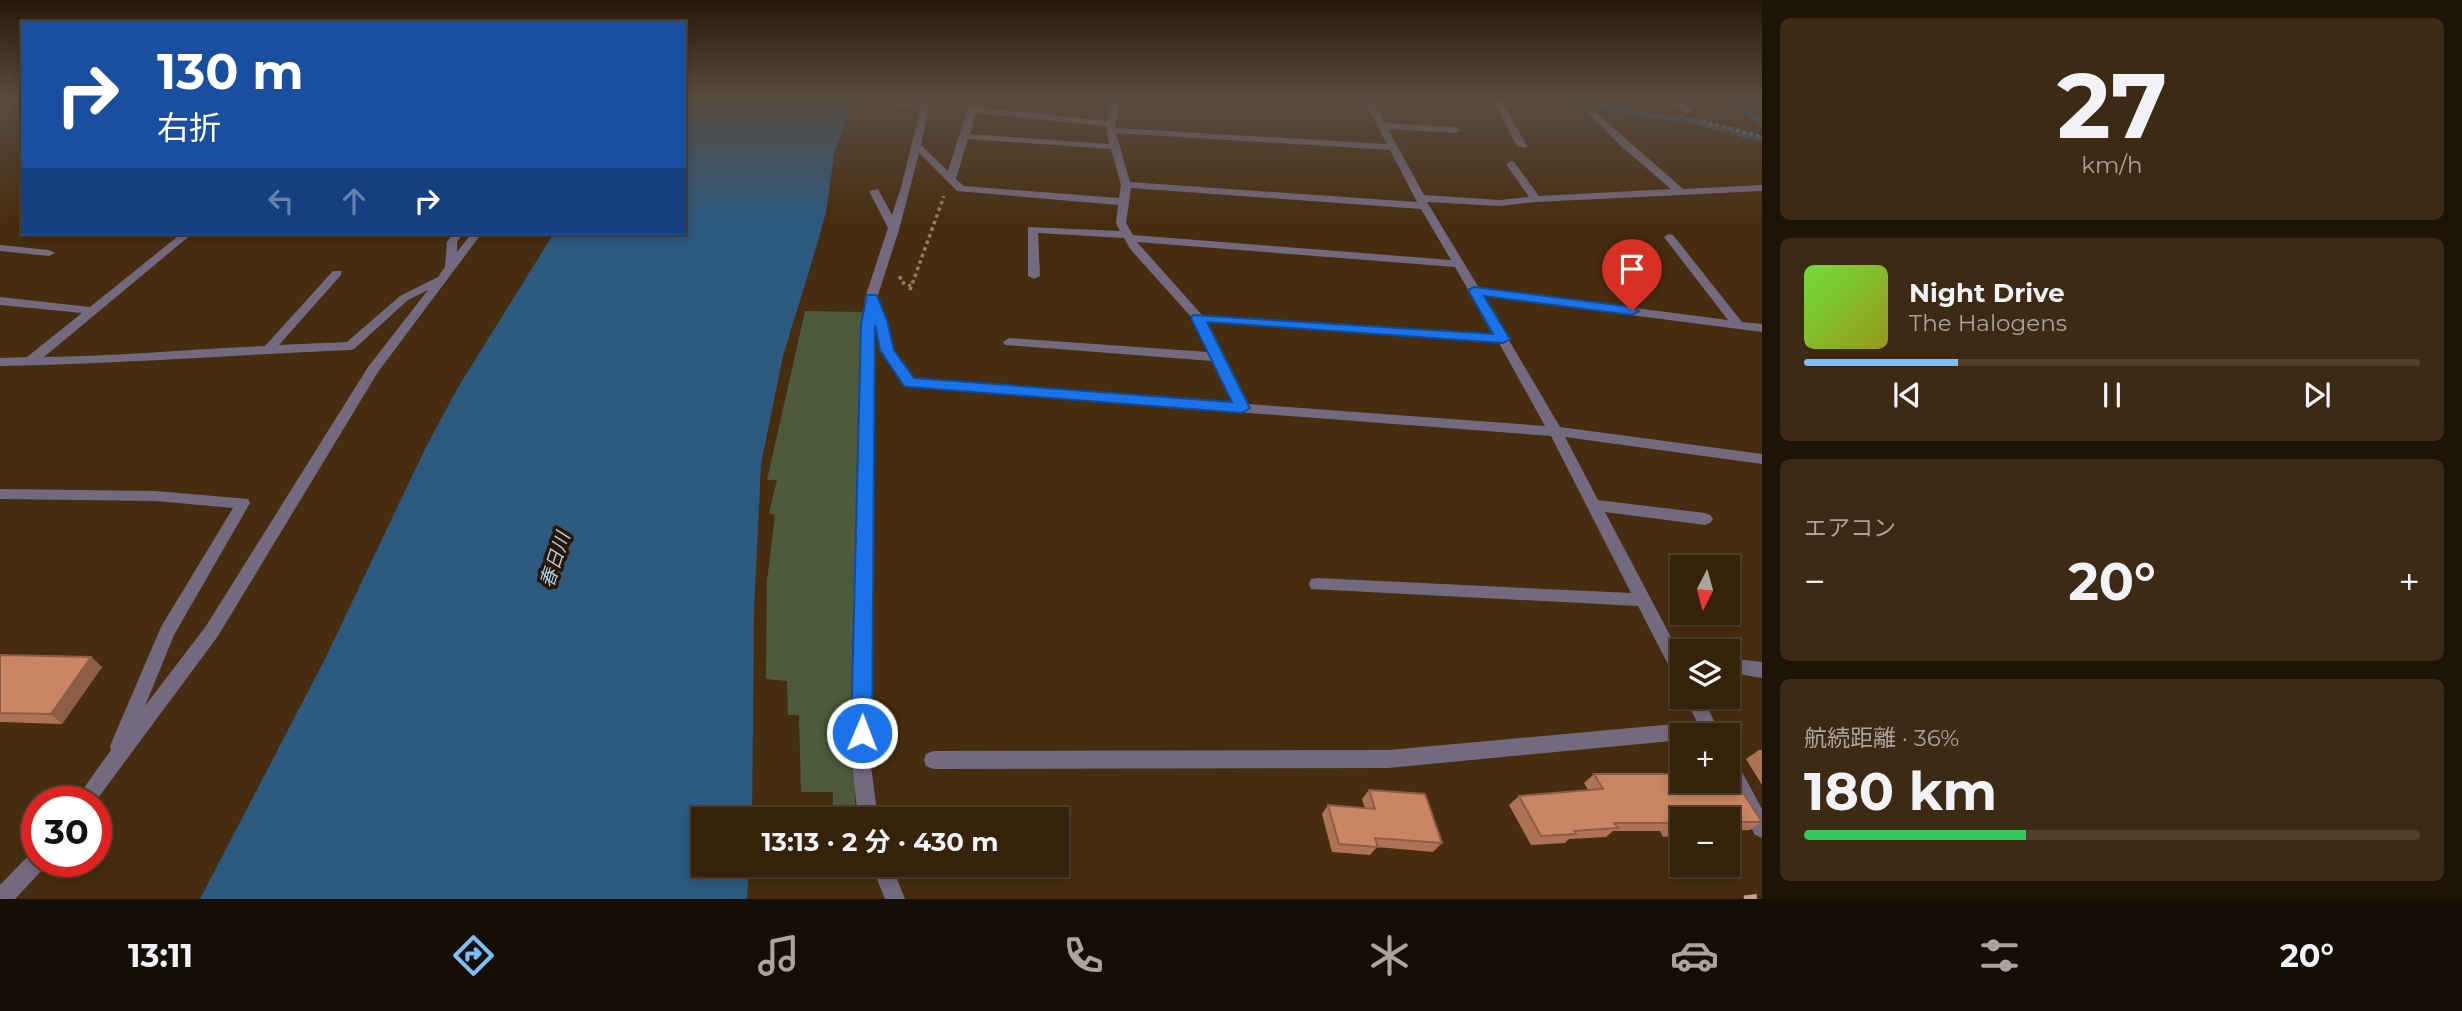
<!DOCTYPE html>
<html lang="ja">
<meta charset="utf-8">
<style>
:root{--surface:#35220b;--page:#3d2a14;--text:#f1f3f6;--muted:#aaa49d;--line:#4f3f2c;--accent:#7cbef9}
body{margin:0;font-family:Montserrat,"Noto Sans JP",sans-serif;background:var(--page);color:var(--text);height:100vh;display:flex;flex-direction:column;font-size:26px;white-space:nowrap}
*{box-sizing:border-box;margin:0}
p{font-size:23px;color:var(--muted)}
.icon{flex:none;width:38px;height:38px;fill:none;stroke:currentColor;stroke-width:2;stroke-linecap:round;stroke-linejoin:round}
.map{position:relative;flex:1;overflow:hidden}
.drawer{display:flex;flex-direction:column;gap:18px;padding:18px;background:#1d1306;width:700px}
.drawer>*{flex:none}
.banner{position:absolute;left:21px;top:21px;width:665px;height:214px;border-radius:0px;box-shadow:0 4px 10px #0003,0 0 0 2px var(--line);background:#1a4fa0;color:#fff;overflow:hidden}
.needle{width:46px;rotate:186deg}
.buttons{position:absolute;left:1670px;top:555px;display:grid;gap:14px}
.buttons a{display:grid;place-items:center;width:70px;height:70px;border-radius:0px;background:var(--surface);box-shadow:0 4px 10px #0003,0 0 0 2px var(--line);font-size:35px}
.speed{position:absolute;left:21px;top:786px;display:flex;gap:14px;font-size:35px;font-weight:700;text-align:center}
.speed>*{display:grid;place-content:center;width:91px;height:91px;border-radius:50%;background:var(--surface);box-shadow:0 4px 10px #0003,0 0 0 2px var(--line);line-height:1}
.speed .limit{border:10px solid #d22;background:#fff;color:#111}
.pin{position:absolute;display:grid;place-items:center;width:60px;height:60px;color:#fff;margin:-72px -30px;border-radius:50% 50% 50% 0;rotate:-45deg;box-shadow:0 0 7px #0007}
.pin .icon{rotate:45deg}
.me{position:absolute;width:77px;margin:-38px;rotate:1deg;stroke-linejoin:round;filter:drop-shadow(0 0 5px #0008)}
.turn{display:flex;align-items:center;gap:24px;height:147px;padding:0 21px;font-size:32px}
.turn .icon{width:91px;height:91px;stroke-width:2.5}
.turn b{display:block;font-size:49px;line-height:60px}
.lanes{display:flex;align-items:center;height:66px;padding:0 21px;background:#0003;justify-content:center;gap:35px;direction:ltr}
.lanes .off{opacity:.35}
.big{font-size:52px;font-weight:700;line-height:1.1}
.drawer .tile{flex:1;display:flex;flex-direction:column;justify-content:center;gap:10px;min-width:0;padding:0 24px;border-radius:10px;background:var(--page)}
.drawer .dial{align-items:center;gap:0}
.dial b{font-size:91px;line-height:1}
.song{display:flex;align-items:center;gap:21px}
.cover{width:84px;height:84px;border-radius:10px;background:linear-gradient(135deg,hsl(100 70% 55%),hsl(60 70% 35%))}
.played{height:7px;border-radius:4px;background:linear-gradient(90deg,var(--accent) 25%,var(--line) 25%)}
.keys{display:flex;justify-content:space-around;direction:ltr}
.heat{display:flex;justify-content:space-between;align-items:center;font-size:38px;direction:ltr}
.charge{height:10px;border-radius:5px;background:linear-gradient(90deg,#34c759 36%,var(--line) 0)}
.trip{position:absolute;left:691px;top:807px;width:378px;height:70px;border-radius:0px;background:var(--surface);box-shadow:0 4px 10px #0003,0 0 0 2px var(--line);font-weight:700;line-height:70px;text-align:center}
.tabs{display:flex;height:112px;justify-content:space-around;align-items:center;background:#150e04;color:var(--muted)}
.tabs .icon{width:49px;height:49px}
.tabs .on{color:var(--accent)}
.tabs b{font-size:32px;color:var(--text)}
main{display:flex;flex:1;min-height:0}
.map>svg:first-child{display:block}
.green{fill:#4e5a3c}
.water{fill:#2d5a80}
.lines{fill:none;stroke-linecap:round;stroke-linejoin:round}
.stream{stroke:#2d5a80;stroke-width:6}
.path{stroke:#987d60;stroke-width:3.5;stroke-dasharray:3.5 3.5;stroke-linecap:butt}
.street{fill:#746a80;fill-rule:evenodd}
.rail{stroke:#c1a68a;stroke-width:7;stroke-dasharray:13 7;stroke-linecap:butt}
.wall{fill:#ae7256}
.shaded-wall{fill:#8d5d46}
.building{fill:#ca8564;stroke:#8d5d46;stroke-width:2}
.route{fill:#1a73e8;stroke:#114b97;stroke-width:2}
.labels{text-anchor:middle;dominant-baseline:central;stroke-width:7;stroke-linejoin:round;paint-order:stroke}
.water-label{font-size:19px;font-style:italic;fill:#a8cff3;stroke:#2a1601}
</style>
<main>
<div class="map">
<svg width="1762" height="899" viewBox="0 0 1762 899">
<rect width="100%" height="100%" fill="#472d0f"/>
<path class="green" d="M805,311L862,312L855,819H833V792H801L799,715H788L787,681L766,679L767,581L775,515L769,513L777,480H767Z"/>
<path class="water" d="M684,98H853L834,155L826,212L816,248L783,356L761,464L754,611L752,819H704V864L749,865L747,899H200L325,659L425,449L457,389L554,233H684Z"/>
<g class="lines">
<path class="stream" d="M1575,98L1644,115L1682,118L1762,139
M1730,98L1762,123"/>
<path class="path" d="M1702,121L1762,137
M900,276L901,282L911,286
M910,290L944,196"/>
<path class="street" d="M906,98H916L906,107H900V103Z
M923,98H931L921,145L948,171L967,110L972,107L1107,121L1111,98H1119L1115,128L1387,144L1363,98H1371L1385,123L1456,127L1461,130L1456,133L1388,129L1424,195L1500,200L1529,197L1506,164L1511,161L1514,162L1539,196L1671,189L1622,147L1587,112L1592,109L1683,189L1762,185V191L1536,202L1500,206L1427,202L1479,288L1728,320L1664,237L1669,234L1673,235L1742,322L1762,324V332L1483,296L1560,427L1762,454V464L1565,437L1598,500L1705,513L1710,515L1713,519L1710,523L1705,525L1605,512L1682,658V682L1676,680L1638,606L1311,589L1309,584L1311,579L1317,578L1631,593L1551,436L909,387L904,386L881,350L874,322L870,759L878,819H858L852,759L862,324L865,298L888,228L869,191L878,189L892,215L902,184ZM976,113L1106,126L1109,144L970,134ZM1116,133L1390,150L1417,202L1130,182ZM968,139L1111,149L1121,185L1119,198L964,186L956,179ZM919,153L957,191L1118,205L1116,223L1120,231L1028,227V276L1034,279L1040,276L1038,233L1124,238L1131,250L1193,319L1208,352L1009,338L1003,342L1005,345L1212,361L1233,403L913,379L893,350L886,320L877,298L899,230ZM1131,188L1421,209L1451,260L1133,235L1126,223ZM1137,242L1455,267L1494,335L1202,315ZM1206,322L1499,343L1545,426L1247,404Z
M1492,98H1500L1527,146L1525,148L1517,146Z
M1669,98H1678L1693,112L1685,114Z
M182,233H193L44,357C117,356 191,349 265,346L333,271H341V275L279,345L347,342L400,296L438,277L445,267L447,242L453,233H463L457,242V252L472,233H482L378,372L218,636L95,802H74L111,750L110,746L161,627L233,508L156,501L0,499V489L156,491L248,499L250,503L174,635L145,706L206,626L368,367L428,290L408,300L354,349L350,350C233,355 117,364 0,366V358L27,357L82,313L0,305V297L90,307Z
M0,245L49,250L55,253L49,256L0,251Z
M1727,658L1762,662V678L1727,672Z
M1684,696H1702L1721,735H1682V740L1388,768L933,769L926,766L924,760L926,754L933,751L1388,750L1697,722Z
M1727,754L1734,757L1762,809V838L1755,835L1726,780Z
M37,851V861H47L44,868L15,899H0V885L30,854Z
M871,864H891L905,899H885Z"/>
<path class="rail" d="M1744,899L1762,897"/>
</g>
<path class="wall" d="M0,655L91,657L102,667L62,724L0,722Z
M1759,750H1762V785L1746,759Z
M1594,774L1762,822L1750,830L1727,831V819H1682V835L1663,837L1660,831H1613L1606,837L1569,839L1565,843L1531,845L1509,805L1519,796L1588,790L1584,783Z
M1369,790L1442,843L1433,852L1377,847L1370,855L1332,852L1322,814L1328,805L1365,808L1362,799Z"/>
<path class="shaded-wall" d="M91,657L102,667L62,724L51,714Z"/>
<path class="building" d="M0,655L91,657L51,714L0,713Z
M1594,774H1682V780H1727V774H1731L1762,822H1727V819H1682V827L1675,828L1672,823H1614L1618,828L1574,831L1576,834L1541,836L1519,796L1603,789Z
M1369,790L1425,794L1442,843L1375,838L1378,847L1339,844L1328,805L1375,809Z"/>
<linearGradient id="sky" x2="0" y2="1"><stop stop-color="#271908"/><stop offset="0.44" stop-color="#584c42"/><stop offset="1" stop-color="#584c42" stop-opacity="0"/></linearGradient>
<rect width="1762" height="224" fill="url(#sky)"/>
<path class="route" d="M1474,287L1632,307L1639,311L1632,315L1484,296L1510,339L1503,343L1207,322L1250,408L1242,413L909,387L904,386L880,350L875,325L872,733L869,740L862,743L854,740L851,733L861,324L867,295H876L878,298L887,320L894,350L914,378L1232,402L1191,318L1193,315L1493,334L1468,290Z"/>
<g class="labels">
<g class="water-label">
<text transform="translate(555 560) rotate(-72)">春日川</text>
</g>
</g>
</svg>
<div class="buttons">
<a><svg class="needle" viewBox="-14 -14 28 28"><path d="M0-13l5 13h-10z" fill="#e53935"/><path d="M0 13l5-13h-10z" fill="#aaa49d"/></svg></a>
<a><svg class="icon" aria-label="layers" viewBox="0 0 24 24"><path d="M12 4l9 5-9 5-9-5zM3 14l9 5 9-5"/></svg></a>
<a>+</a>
<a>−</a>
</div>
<div class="speed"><div class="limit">30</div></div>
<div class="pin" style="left:1632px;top:311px;background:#d93025"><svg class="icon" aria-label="arrive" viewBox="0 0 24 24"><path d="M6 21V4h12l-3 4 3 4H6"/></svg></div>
<svg class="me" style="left:862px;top:733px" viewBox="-20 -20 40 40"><circle r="17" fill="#1a73e8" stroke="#fff" stroke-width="3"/><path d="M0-11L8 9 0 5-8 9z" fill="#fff"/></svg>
<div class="trip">13:13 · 2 分 · 430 m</div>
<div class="banner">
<div class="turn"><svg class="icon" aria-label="right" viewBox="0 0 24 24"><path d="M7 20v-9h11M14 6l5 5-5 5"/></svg><div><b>130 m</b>右折</div></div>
<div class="lanes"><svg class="icon off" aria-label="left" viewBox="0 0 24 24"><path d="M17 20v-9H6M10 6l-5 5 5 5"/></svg><svg class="icon off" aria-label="ahead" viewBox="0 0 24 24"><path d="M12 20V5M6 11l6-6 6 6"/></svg><svg class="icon" aria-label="right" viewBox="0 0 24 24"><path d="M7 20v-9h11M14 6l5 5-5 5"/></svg></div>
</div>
</div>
<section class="drawer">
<div class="tile dial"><b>27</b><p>km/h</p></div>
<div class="tile">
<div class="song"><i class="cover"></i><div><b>Night Drive</b><p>The Halogens</p></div></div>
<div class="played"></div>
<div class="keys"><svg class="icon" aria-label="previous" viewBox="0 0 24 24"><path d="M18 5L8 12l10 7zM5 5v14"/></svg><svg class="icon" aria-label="pause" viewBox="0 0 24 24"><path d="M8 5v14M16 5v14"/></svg><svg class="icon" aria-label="next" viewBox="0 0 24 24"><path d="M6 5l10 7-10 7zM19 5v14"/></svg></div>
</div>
<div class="tile"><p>エアコン</p>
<div class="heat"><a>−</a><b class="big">20°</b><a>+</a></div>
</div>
<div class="tile"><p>航続距離 · 36%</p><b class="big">180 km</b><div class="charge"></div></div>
</section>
</main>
<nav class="tabs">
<b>13:11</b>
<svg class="icon on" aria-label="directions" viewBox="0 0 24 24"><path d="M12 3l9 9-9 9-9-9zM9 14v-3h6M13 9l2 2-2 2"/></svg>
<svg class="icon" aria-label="music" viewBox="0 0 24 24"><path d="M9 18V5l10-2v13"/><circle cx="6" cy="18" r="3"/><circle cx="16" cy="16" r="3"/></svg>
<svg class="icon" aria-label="phone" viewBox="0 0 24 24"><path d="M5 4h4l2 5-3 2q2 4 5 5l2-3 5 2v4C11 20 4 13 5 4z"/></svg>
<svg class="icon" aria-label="climate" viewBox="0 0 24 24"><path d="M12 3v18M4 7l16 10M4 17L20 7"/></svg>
<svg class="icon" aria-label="car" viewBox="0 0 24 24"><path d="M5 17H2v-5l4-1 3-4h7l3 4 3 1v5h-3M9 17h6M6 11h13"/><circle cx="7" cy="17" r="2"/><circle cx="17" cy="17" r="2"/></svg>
<svg class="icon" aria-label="filters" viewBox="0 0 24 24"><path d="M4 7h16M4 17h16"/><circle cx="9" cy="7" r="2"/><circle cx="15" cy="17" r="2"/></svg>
<b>20°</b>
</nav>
